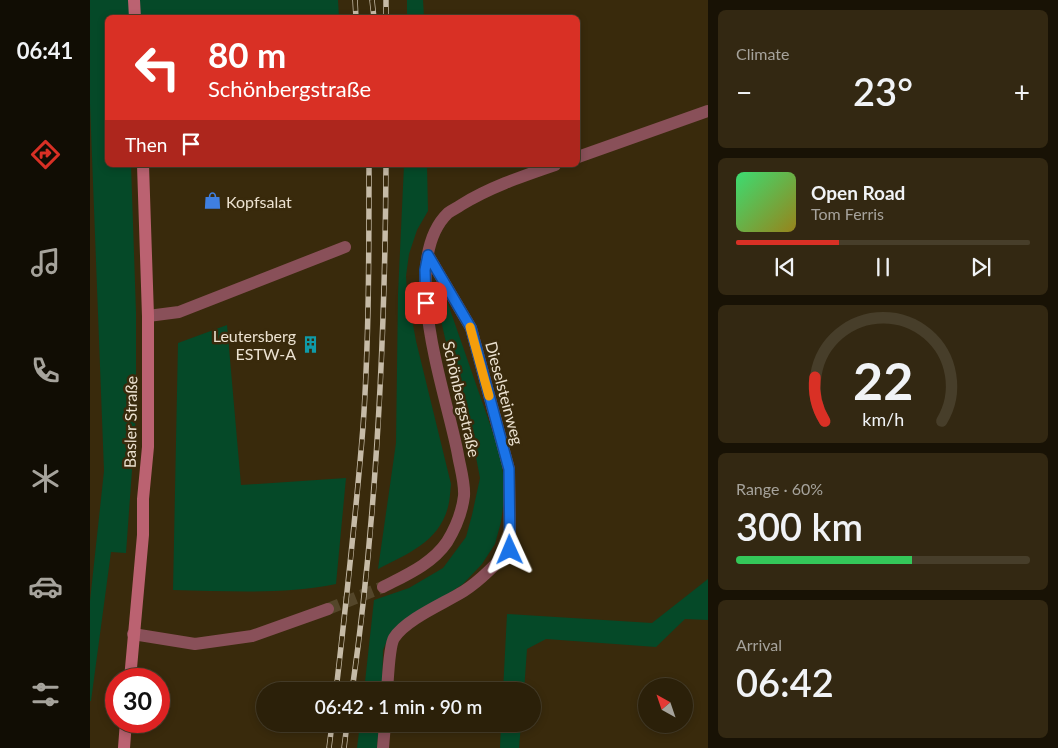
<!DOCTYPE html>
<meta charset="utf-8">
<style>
:root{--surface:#2b2009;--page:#332812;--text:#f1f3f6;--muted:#a6a39c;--line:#473e2a;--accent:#d93025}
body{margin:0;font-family:Lato,sans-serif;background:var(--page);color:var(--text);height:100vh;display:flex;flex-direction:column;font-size:19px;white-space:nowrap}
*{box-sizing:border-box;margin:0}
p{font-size:16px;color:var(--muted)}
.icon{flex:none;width:28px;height:28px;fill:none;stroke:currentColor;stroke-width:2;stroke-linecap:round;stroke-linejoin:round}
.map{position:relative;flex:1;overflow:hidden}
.panel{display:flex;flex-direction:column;gap:10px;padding:10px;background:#181205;width:350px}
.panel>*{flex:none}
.top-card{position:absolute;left:15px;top:15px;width:475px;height:152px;border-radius:8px;box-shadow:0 2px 8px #0003,0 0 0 1px var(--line);background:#d93025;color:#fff;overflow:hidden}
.needle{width:32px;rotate:320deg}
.tools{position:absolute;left:548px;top:678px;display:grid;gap:10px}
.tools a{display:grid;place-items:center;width:55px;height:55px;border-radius:50%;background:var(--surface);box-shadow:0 2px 8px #0003,0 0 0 1px var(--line);font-size:25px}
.speed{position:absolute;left:15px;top:668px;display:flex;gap:10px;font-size:25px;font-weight:700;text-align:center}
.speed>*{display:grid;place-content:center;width:65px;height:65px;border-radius:50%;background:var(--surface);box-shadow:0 2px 8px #0003,0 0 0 1px var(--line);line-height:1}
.speed .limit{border:8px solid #d22;background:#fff;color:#111}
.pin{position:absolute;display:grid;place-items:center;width:42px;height:42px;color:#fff;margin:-21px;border-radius:10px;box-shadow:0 2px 8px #0006}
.me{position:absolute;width:55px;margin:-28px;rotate:359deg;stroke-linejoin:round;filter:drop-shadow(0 0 4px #0008)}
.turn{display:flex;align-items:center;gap:18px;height:105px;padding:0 20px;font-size:22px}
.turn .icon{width:65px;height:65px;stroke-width:2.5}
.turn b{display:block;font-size:35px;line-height:42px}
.then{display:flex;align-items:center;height:48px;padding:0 20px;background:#0003;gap:10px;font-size:19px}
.big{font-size:38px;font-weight:600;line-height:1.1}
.panel .card{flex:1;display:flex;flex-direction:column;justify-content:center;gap:8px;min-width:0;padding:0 18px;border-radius:8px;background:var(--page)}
.panel .dial{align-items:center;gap:0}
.dial svg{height:130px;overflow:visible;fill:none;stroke:var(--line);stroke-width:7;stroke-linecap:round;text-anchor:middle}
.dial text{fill:var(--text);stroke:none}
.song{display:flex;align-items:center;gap:15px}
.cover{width:60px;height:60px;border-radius:8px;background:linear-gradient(135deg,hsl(140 70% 55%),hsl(50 70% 35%))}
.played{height:5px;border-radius:2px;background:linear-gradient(90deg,var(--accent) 35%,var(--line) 35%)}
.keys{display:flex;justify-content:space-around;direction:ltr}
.heat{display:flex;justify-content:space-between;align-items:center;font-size:28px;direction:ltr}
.charge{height:8px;border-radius:4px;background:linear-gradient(90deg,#34c759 60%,var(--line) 0)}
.trip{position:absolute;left:166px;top:682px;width:285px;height:50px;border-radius:25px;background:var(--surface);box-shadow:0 2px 8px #0003,0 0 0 1px var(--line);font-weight:600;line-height:50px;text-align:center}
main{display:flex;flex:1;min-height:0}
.dock{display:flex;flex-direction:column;width:90px;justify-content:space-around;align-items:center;background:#110d04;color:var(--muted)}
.dock .icon{width:35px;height:35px}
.dock .selected{color:var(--accent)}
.dock b{font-size:22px;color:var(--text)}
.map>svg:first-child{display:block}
.green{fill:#054928}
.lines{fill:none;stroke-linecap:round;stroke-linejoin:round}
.street-tunnel{stroke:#54462a;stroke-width:12;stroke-dasharray:12 6;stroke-linecap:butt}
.street{stroke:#895059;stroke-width:12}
.secondary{stroke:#bb6271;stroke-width:12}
.rail-casing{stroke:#c6bba7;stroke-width:5.5}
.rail{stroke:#392a0c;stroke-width:4;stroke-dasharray:11;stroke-linecap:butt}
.route-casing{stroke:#114b97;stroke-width:12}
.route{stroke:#1a73e8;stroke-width:9}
.slow{stroke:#f59e0b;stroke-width:9}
.labels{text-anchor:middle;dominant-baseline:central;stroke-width:5;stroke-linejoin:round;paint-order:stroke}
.poi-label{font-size:16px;fill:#ece2d1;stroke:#392a0c;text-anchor:start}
.street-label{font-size:16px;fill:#ece2d1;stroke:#392a0c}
</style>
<main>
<nav class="dock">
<b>06:41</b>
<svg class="icon selected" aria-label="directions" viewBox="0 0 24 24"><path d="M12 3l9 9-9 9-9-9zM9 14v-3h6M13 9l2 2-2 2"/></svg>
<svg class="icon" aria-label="music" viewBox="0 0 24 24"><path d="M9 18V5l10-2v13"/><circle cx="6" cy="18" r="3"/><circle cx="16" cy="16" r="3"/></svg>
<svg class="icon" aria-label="phone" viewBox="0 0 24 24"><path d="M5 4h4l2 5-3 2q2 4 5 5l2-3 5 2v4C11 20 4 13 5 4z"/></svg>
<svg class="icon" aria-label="climate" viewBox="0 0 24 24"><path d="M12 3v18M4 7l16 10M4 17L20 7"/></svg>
<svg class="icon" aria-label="car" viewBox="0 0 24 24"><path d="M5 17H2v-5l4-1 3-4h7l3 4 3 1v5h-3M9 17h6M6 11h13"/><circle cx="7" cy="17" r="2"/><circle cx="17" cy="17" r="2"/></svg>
<svg class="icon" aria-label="filters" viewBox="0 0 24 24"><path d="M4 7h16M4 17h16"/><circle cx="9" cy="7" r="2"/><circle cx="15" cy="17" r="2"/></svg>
</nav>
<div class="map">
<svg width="618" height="748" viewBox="0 0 618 748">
<rect width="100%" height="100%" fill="#392a0c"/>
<path class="green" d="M0,0H248L249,17L18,18V165H41L46,312V415L36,553L21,552L1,701H0V601L14,471L0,104Z
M317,0H333L334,17H317Z
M314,165H337L338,211L327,230L319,254L316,276L317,292L326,341L361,484C360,492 360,500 358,507C349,542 317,554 288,569L306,443L308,294Z
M352,295L357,301L411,456L415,492L411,522L405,544L392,564L373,584L301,632L293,650L292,691H274L284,600L319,588L353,568L376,537L382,515L390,478L385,452L355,338L347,303L348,298Z
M137,325L151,485L256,478L246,584C192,595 137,591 83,590L88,343Z
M618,579V620L595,619L566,647L456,639L437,649L434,691H413L417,614L562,623Z
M270,724H289L287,748H267Z
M411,724H431L429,748H410Z"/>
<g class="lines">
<path class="street-tunnel" d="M238,609L293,587"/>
<path class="street" d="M488,157L618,111
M58,316L89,312L255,247
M293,587C316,575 342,564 357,542C365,529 372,512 374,496C375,483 370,467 368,455C357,395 307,262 358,213C362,210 367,208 371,205C400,187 433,176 465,165
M43,634L105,644L162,636L238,609
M297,691C298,680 299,646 304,638C316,619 355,603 374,591C391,580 406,564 420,549L419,469L381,328L338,255
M293,748L295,724"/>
<path class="secondary" d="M44,0L45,18
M40,679L53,535V499L58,447V316L53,165
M34,748L36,721"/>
<defs>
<path id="rail" d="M265,0L266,18
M282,0L284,18
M296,18V0
M246,691C256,603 266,515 273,427C279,340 279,252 279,165
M262,691C287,517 295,341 296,165
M239,748L242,724
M254,748L257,724"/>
</defs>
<use href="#rail" class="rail-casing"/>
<use href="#rail" class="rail"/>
</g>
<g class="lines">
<defs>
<path id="route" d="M336,303L335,270L338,255L381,328L419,469L420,550"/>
</defs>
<use href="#route" class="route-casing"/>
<use href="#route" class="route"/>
<path class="slow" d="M380,327L399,396"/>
</g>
<defs>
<symbol id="shop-bare" viewBox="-9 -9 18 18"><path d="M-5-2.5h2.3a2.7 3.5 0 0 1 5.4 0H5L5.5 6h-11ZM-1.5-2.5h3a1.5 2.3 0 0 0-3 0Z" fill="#3f7fe0" stroke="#392a0c" stroke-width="2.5" paint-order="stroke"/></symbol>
<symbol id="building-bare" viewBox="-9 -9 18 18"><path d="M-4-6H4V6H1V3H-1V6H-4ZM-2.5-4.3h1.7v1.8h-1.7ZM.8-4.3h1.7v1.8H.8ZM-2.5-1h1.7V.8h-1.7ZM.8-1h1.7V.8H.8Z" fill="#0f9aa8" stroke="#392a0c" stroke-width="2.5" paint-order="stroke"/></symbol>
</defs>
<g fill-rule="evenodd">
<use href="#shop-bare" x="110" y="188" width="25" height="25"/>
<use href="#building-bare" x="208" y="332" width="25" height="25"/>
</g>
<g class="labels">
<g class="poi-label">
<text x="136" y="201">Kopfsalat</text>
<text x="206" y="335" text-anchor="end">Leutersberg<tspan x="206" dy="18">ESTW-A</tspan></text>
</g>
<g class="street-label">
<text transform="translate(415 393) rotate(75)">Dieselsteinweg</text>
<text transform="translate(372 399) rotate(77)">Schönbergstraße</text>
<text transform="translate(40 422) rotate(-89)">Basler Straße</text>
</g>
</g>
</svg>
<div class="tools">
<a><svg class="needle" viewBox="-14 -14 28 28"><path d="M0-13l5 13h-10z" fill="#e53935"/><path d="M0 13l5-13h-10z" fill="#a6a39c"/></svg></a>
</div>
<div class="speed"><div class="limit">30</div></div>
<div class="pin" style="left:336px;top:303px;background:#d93025"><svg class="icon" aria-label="arrive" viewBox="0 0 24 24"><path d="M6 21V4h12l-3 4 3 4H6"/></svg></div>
<svg class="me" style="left:420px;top:550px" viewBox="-20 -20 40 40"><path d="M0-17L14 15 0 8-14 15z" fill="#1a73e8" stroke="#fff" stroke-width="4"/></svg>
<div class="trip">06:42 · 1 min · 90 m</div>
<div class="top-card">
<div class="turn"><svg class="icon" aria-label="left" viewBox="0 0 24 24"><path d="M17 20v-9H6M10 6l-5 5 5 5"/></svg><div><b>80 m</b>Schönbergstraße</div></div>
<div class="then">Then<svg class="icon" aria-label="arrive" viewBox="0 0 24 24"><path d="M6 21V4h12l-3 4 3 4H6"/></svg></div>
</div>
</div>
<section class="panel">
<div class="card"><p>Climate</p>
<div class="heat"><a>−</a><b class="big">23°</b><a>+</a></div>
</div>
<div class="card">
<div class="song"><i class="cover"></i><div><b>Open Road</b><p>Tom Ferris</p></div></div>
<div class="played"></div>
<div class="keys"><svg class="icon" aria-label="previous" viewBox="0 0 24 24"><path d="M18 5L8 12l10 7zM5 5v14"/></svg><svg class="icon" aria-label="pause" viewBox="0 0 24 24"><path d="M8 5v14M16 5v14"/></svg><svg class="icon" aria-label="next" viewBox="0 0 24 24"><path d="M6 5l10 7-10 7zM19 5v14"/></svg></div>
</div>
<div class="card dial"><svg viewBox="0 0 100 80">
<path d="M14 69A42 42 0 1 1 86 69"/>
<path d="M14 69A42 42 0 0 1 8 42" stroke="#d93025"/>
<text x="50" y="56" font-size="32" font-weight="700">22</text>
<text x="50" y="72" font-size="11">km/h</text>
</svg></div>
<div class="card"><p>Range · 60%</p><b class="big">300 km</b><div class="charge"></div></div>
<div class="card"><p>Arrival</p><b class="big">06:42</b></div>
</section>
</main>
